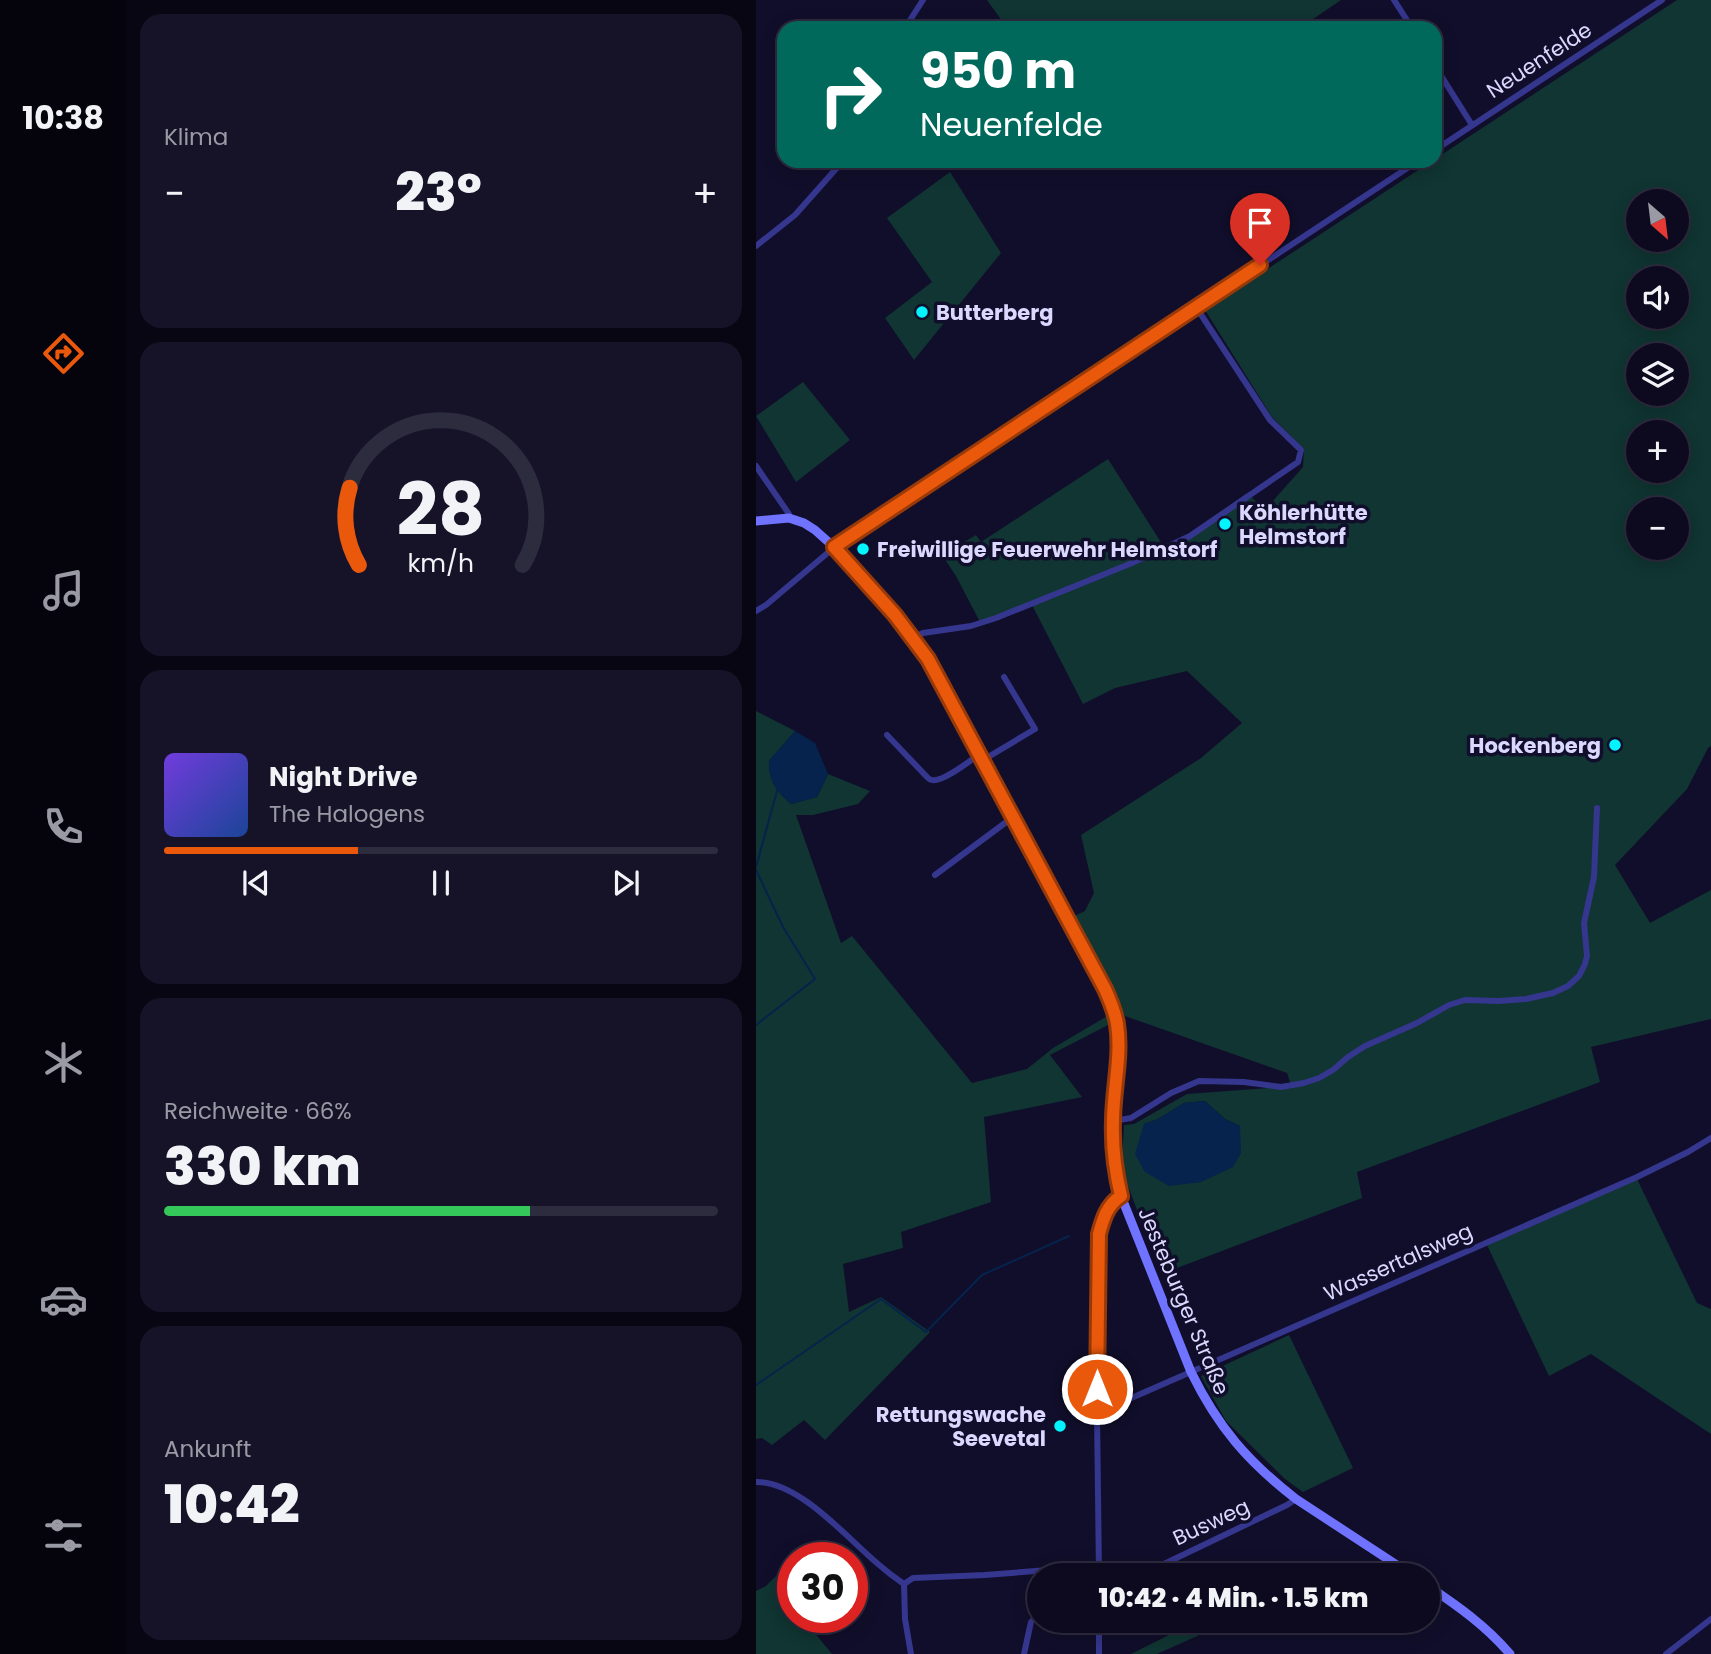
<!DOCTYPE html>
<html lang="de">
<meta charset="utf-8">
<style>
:root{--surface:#0d0a20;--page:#161329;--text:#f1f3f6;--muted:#9a9aa5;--line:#2d2b3e;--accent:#ea580c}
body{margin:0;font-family:Poppins,sans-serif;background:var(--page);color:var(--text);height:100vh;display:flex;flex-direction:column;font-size:26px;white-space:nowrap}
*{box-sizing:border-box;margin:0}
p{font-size:23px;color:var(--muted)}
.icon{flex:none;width:38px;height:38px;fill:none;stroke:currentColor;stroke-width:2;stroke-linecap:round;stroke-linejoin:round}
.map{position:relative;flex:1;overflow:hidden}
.side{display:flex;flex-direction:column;gap:14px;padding:14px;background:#070612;width:630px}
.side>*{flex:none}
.guide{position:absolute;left:21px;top:21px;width:665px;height:147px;border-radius:21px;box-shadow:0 4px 18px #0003,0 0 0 2px var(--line);background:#00695c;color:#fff;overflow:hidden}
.needle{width:46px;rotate:152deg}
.controls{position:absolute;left:870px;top:189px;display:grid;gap:14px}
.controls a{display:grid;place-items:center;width:63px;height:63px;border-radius:50%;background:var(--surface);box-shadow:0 4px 18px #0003,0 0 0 2px var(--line);font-size:35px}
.speed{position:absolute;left:21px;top:1542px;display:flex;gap:14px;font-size:35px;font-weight:700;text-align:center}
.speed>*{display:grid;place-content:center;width:91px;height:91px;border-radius:50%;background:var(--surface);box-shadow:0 4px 18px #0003,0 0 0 2px var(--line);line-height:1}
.speed .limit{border:10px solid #d22;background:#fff;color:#111}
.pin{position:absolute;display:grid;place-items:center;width:60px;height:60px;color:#fff;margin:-72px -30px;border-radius:50% 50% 50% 0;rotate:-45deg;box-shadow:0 0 7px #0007}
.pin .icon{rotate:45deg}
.me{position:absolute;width:77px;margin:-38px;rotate:0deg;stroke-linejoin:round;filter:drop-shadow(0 0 5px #0008)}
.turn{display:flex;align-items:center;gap:24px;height:147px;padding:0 28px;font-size:32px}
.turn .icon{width:91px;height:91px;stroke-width:2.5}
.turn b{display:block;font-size:49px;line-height:60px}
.big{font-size:52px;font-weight:800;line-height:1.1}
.side .tile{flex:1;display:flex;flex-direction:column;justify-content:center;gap:10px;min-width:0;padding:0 24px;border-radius:21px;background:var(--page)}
.side .dial{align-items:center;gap:0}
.dial svg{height:182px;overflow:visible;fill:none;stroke:var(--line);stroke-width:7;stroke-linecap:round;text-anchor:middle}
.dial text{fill:var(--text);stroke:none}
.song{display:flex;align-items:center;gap:21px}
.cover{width:84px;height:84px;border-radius:10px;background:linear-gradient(135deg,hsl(260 70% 55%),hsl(220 70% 35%))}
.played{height:7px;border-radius:4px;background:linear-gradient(90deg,var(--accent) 35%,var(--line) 35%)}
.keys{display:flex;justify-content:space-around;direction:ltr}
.heat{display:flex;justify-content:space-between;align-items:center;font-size:38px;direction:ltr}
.charge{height:10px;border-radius:5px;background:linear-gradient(90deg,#34c759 66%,var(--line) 0)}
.trip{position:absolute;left:271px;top:1563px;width:413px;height:70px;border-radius:35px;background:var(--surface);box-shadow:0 4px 18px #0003,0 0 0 2px var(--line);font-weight:800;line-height:70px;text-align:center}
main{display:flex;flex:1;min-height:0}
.dock{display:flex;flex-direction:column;width:126px;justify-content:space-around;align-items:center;background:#05040d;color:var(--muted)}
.dock .icon{width:49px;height:49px}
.dock .selected{color:var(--accent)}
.dock b{font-size:32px;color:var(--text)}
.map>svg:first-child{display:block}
.green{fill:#103532;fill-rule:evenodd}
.water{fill:#05234c}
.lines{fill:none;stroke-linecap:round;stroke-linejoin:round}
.stream{stroke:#05234c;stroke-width:2}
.minor{stroke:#35368e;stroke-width:6}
.secondary{stroke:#6f73ff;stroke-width:9}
.route-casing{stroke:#983908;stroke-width:18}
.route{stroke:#ea580c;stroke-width:12}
.poi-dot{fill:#04f4ff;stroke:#110e2b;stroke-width:2.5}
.labels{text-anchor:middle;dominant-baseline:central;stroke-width:7;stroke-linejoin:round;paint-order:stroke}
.street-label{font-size:21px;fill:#dad8ff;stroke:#110e2b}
.poi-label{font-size:21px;font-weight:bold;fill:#dad8ff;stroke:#110e2b;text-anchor:start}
</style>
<main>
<nav class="dock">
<b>10:38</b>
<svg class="icon selected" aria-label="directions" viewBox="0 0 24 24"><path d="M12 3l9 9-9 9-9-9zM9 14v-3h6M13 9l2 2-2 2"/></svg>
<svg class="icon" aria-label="music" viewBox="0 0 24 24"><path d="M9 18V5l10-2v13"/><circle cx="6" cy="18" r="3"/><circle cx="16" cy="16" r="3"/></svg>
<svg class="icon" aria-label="phone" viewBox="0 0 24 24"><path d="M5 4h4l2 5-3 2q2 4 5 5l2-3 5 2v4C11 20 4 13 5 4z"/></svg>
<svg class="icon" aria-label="climate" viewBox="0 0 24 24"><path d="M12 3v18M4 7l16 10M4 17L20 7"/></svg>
<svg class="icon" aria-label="car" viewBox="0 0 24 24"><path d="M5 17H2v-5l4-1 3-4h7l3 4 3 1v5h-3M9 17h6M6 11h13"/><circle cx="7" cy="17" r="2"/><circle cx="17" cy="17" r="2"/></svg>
<svg class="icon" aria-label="filters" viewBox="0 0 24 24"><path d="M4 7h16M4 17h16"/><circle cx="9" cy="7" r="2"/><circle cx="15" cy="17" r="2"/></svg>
</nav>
<section class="side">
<div class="tile"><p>Klima</p>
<div class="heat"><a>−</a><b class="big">23°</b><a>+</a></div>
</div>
<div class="tile dial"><svg viewBox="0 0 100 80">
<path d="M14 69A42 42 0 1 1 86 69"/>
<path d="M14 69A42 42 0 0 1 10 35" stroke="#ea580c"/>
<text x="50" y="56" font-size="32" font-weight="700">28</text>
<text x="50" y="72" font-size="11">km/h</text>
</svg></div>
<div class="tile">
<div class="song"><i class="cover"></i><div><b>Night Drive</b><p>The Halogens</p></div></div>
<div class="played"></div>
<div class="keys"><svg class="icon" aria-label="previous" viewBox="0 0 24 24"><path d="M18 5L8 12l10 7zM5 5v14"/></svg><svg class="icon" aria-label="pause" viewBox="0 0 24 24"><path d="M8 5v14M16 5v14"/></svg><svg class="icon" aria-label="next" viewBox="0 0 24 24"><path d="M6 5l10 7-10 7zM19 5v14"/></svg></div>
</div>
<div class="tile"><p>Reichweite · 66%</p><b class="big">330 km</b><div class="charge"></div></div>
<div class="tile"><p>Ankunft</p><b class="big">10:42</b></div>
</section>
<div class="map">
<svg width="955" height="1654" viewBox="0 0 955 1654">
<rect width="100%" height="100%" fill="#110e2b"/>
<path class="green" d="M231,0H585L544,28H251Z
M921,0H955V746L952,748L931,789L859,865L894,923L955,890V1019L835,1047L844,1082L601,1172L606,1198L405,1274L369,1178L366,1160L368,1125L378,1124L431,1094L525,1087L535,1085L531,1073L369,1016L336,954L322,922L318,920L316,917L329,911L338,893L325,835L445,758L486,723L431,671L359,688L327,704L276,605L225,624L200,576L186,555L220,535L225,542L352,459L408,547L433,534L491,493L509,510L547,467L548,449L516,417L449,310L676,161H679V159ZM882,201H920V240H882ZM882,278H920V317H882ZM882,355H920V394H882ZM882,432H920V471H882ZM882,509H920V548H882ZM449,1101L469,1119L484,1126L445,1182L431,1183L388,1124L402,1119L428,1103Z
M194,172L245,253L158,360L129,318L176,282L131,218Z
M47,382L94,440L40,482L0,416Z
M0,711L39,731L13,761C13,782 20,790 35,804L61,797L72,774L114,791L102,804L57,815H40L85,943L96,936L216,1083L271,1069L297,1048L353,1015L354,1024L294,1055L326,1097L228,1117L235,1202L145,1232L147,1248L87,1264L93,1312L125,1297L174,1332L69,1440L48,1420L16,1445L6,1438L0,1439Z
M881,1179L941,1303L955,1309V1434L835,1354L793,1376L731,1245Z
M533,1335L597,1468L547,1492L529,1479L470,1421L445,1376Z
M37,1559V1617H53L49,1621L76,1654H0V1591L10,1586Z
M441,1621H455L459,1628L401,1654H375Z"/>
<path class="water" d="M39,731L59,743L72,774L61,797L35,804C20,790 13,782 13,761Z
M449,1101L469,1119L484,1126L485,1153L477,1167L445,1182L413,1186L389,1172L379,1154L388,1124L402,1119L428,1103Z"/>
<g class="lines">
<path class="stream" d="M0,867L21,791
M0,870L27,927L59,979L0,1025
M0,1385L125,1299L170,1332L226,1275L313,1236"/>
<path class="minor" d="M638,0L656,28
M149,28L167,0
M679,66L716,125
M679,150L906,0
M0,246L39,215L87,161
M0,466L33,514V518
M0,611L10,605L81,545L662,161
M157,638L167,633L215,626L240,618L376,563L434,536L542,462L545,450L514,420L440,307
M131,735L171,777C172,778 174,780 176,780C186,783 215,760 224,754
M227,760L279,729L248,677
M179,875L257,817
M357,1121L375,1118L415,1093L443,1081L488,1082L525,1087L548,1083L563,1078L577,1070L592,1057L609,1046L661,1023L693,1005L709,1000L743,1001L770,999L797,993L812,986L823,976L829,964L831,956L828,923L838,877L841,808
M341,1413L881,1177L932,1152L955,1138
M0,1482C43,1481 91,1538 122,1564C130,1571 139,1578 148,1584
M343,1575L341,1413L343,1234C347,1219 351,1205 365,1196
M385,1575L531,1505L540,1499
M148,1584L157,1578L229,1575L343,1566
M148,1584L149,1619L155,1654
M343,1620V1654
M268,1654L275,1622L284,1613
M910,1654L955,1619"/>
<path class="secondary" d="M0,521L33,518L48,523L59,530L78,547L120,592L157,638L192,694L349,989L357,1007L361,1025L362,1043L357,1121V1155L360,1176L365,1196L435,1372C462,1427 491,1461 540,1499L656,1575
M672,1586C702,1606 730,1626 754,1654"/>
</g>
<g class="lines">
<defs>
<path id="route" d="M341,1389L343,1234C347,1219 351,1205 365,1196C359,1171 356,1147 357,1121C357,1089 366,1056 361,1024C359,1012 354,1000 349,989L172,659L139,615L78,547L504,265"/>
</defs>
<use href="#route" class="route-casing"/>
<use href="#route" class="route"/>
</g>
<g class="poi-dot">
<circle cx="166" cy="312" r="7"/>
<circle cx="469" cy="524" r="7"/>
<circle cx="107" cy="549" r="7"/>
<circle cx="859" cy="745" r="7"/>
<circle cx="304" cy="1426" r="7"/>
</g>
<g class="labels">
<g class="street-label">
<text transform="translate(783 60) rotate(-33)">Neuenfelde</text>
<text transform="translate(642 1262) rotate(-24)">Wassertalsweg</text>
<text transform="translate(428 1301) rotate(67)">Jesteburger Straße</text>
<text transform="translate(455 1522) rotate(-25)">Busweg</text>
</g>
<g class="poi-label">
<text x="180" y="312">Butterberg</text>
<text x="483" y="512">Köhlerhütte<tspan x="483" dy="24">Helmstorf</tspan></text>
<text x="121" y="549">Freiwillige Feuerwehr Helmstorf</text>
<text x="845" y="745" text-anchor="end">Hockenberg</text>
<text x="290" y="1414" text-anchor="end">Rettungswache<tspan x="290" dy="24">Seevetal</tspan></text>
</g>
</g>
</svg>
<div class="controls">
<a><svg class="needle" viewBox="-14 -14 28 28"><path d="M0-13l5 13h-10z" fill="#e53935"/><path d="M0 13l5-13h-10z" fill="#9a9aa5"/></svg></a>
<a><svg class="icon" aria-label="sound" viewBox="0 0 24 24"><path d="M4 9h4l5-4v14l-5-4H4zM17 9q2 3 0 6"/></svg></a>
<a><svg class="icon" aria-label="layers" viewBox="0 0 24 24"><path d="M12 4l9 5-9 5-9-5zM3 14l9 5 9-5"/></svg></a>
<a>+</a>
<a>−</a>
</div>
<div class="speed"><div class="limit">30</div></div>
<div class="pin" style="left:504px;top:265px;background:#d93025"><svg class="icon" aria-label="arrive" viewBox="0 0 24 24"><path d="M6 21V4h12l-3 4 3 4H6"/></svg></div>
<svg class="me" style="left:341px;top:1389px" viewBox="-20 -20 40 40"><circle r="17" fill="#ea580c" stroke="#fff" stroke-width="3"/><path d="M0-11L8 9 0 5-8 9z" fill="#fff"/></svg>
<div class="trip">10:42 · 4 Min. · 1.5 km</div>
<div class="guide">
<div class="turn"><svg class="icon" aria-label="right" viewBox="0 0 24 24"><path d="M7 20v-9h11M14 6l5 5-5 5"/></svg><div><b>950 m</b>Neuenfelde</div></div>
</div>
</div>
</main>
